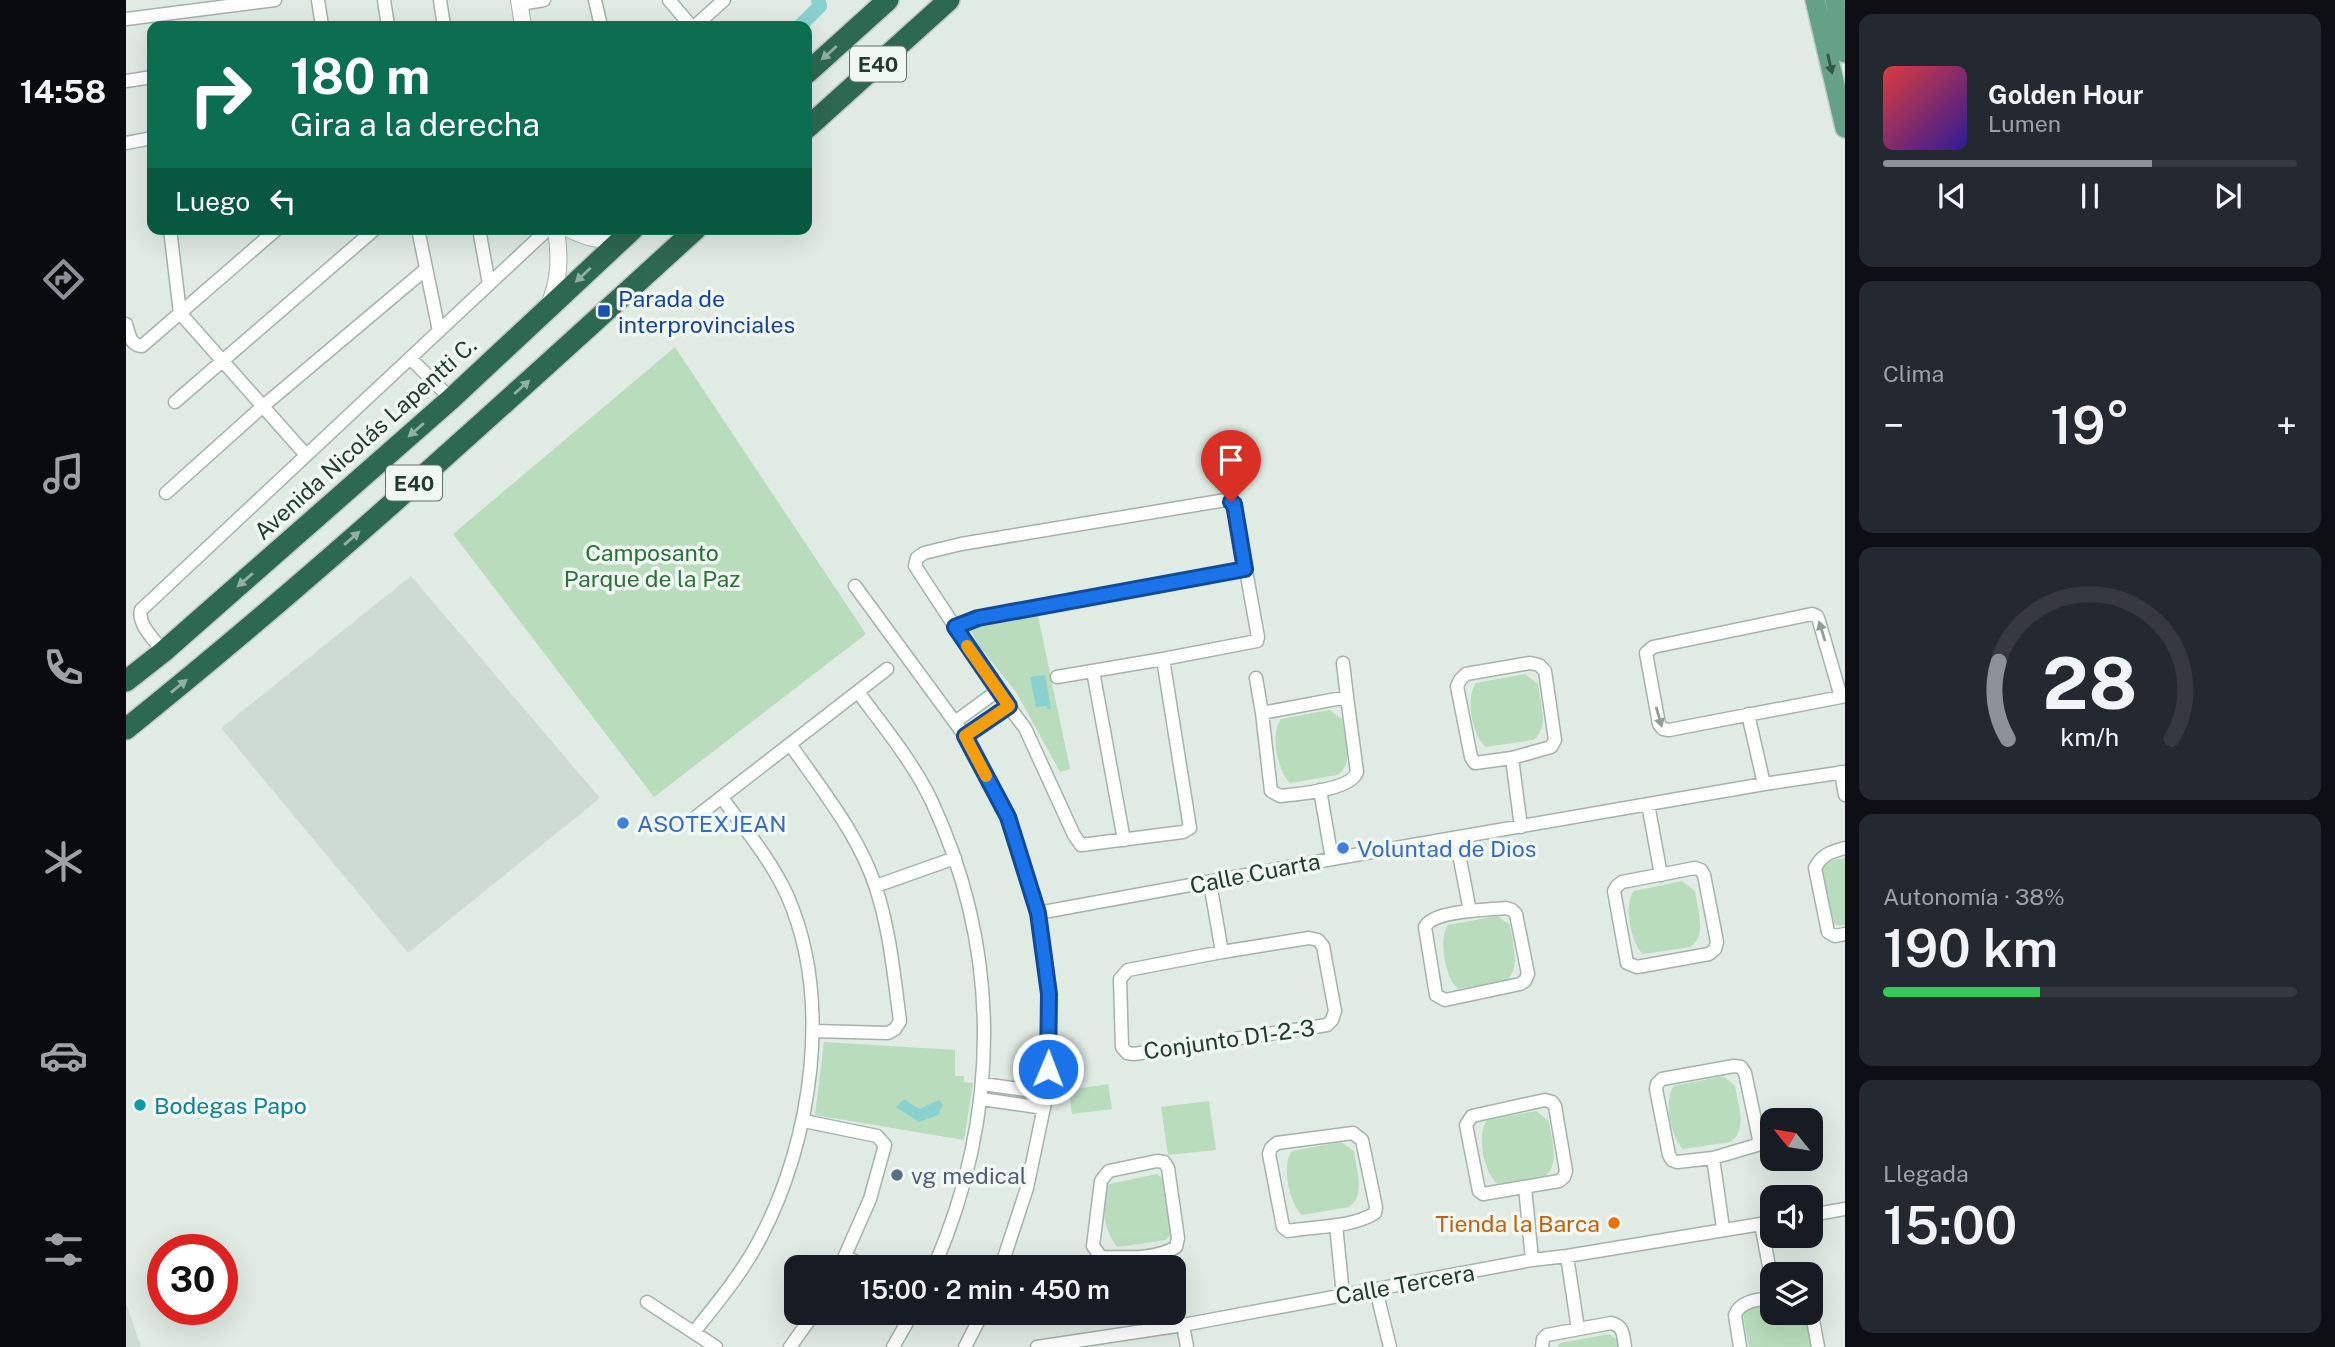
<!DOCTYPE html>
<html lang="es">
<meta charset="utf-8">
<style>
:root{--surface:#171b24;--page:#242831;--text:#f1f3f6;--muted:#9ea1a6;--line:#363941;--accent:#8c9099}
body{margin:0;font-family:"Public Sans",sans-serif;background:var(--page);color:var(--text);height:100vh;display:flex;flex-direction:column;font-size:26px;white-space:nowrap}
*{box-sizing:border-box;margin:0}
p{font-size:23px;color:var(--muted)}
.icon{flex:none;width:38px;height:38px;fill:none;stroke:currentColor;stroke-width:2;stroke-linecap:round;stroke-linejoin:round}
.map{position:relative;flex:1;overflow:hidden}
.drawer{display:flex;flex-direction:column;gap:14px;padding:14px;background:#0d0f14;width:490px}
.drawer>*{flex:none}
.banner{position:absolute;left:21px;top:21px;width:665px;height:214px;border-radius:14px;box-shadow:0 7px 28px #0002;background:#0b6e4f;color:#fff;overflow:hidden}
.needle{width:46px;rotate:300deg}
.tools{position:absolute;left:1634px;top:1108px;display:grid;gap:14px}
.tools a{display:grid;place-items:center;width:63px;height:63px;border-radius:14px;background:var(--surface);box-shadow:0 7px 28px #0002;font-size:35px}
.speed{position:absolute;left:21px;top:1234px;display:flex;gap:14px;font-size:35px;font-weight:700;text-align:center}
.speed>*{display:grid;place-content:center;width:91px;height:91px;border-radius:50%;background:var(--surface);box-shadow:0 7px 28px #0002;line-height:1}
.speed .limit{border:10px solid #d22;background:#fff;color:#111}
.pin{position:absolute;display:grid;place-items:center;width:60px;height:60px;color:#fff;margin:-72px -30px;border-radius:50% 50% 50% 0;rotate:-45deg;box-shadow:0 0 7px #0007}
.pin .icon{rotate:45deg}
.me{position:absolute;width:77px;margin:-38px;rotate:1deg;stroke-linejoin:round;filter:drop-shadow(0 0 5px #0008)}
.turn{display:flex;align-items:center;gap:24px;height:147px;padding:0 28px;font-size:32px}
.turn .icon{width:91px;height:91px;stroke-width:2.5}
.turn b{display:block;font-size:49px;line-height:60px}
.then{display:flex;align-items:center;height:66px;padding:0 28px;background:#0003;gap:14px;font-size:26px}
.big{font-size:52px;font-weight:600;line-height:1.1}
.drawer .card{flex:1;display:flex;flex-direction:column;justify-content:center;gap:10px;min-width:0;padding:0 24px;border-radius:14px;background:var(--page)}
.drawer .dial{align-items:center;gap:0}
.dial svg{height:182px;overflow:visible;fill:none;stroke:var(--line);stroke-width:7;stroke-linecap:round;text-anchor:middle}
.dial text{fill:var(--text);stroke:none}
.song{display:flex;align-items:center;gap:21px}
.cover{width:84px;height:84px;border-radius:10px;background:linear-gradient(135deg,hsl(0 70% 55%),hsl(250 70% 35%))}
.played{height:7px;border-radius:4px;background:linear-gradient(90deg,var(--accent) 65%,var(--line) 65%)}
.keys{display:flex;justify-content:space-around;direction:ltr}
.heat{display:flex;justify-content:space-between;align-items:center;font-size:38px;direction:ltr}
.charge{height:10px;border-radius:5px;background:linear-gradient(90deg,#34c759 38%,var(--line) 0)}
.trip{position:absolute;left:658px;top:1255px;width:402px;height:70px;border-radius:14px;background:var(--surface);box-shadow:0 7px 28px #0002;font-weight:600;line-height:70px;text-align:center}
main{display:flex;flex:1;min-height:0}
.menu{display:flex;flex-direction:column;width:126px;justify-content:space-around;align-items:center;background:#090b0e;color:var(--muted)}
.menu .icon{width:49px;height:49px}
.menu .on{color:var(--accent)}
.menu b{font-size:32px;color:var(--text)}
.map>svg:first-child{display:block}
.built{fill:#cedbd3}
.green{fill:#b9ddbc}
.water{fill:#88d1ce}
.lines{fill:none;stroke-linecap:round;stroke-linejoin:round}
.canal{stroke:#88d1ce;stroke-width:14}
.street-casing{stroke:#a3b3aa;stroke-width:15}
.secondary-casing{stroke:#9fb7aa;stroke-width:18}
.primary-casing{stroke:#c1c8c5;stroke-width:22}
.highway-casing{stroke:#c1c8c5;stroke-width:24}
.street{stroke:#fff;stroke-width:12}
.secondary{stroke:#fff;stroke-width:16}
.primary{stroke:#64a186;stroke-width:19}
.highway{stroke:#2d6850;stroke-width:21}
.oneway{fill:#8fb0a2}
.oneway2{fill:#325545}
.oneway3{fill:#909e97}
.route-casing{stroke:#114b97;stroke-width:18}
.route{stroke:#1a73e8;stroke-width:12}
.slow{stroke:#f59e0b;stroke-width:12}
.transit-dot{fill:#1a4fb4;stroke:#f1f8f3;stroke-width:2.5}
.shop-dot{fill:#3f7fe0;stroke:#f1f8f3;stroke-width:2.5}
.culture-dot{fill:#0f9aa8;stroke:#f1f8f3;stroke-width:2.5}
.service-dot{fill:#5c6f8a;stroke:#f1f8f3;stroke-width:2.5}
.food-dot{fill:#e8710a;stroke:#f1f8f3;stroke-width:2.5}
.labels{text-anchor:middle;dominant-baseline:central;stroke-width:7;stroke-linejoin:round;paint-order:stroke}
.shield{fill:#f1f8f3;stroke:#5f746a;stroke-width:2}
.shield-label{font-size:21px;font-weight:bold;fill:#213c2f}
.transit-label{font-size:23px;fill:#164399;stroke:#f1f8f3;text-anchor:start}
.street-label{font-size:23px;fill:#213c2f;stroke:#f1f8f3}
.park-label{font-size:23px;fill:#2b7239;stroke:#f1f8f3}
.shop-label{font-size:23px;fill:#366cbe;stroke:#f1f8f3;text-anchor:start}
.culture-label{font-size:23px;fill:#0d838f;stroke:#f1f8f3;text-anchor:start}
.service-label{font-size:23px;fill:#4e5e75;stroke:#f1f8f3;text-anchor:start}
.food-label{font-size:23px;fill:#c56008;stroke:#f1f8f3;text-anchor:end}
</style>
<main>
<nav class="menu">
<b>14:58</b>
<svg class="icon on" aria-label="directions" viewBox="0 0 24 24"><path d="M12 3l9 9-9 9-9-9zM9 14v-3h6M13 9l2 2-2 2"/></svg>
<svg class="icon" aria-label="music" viewBox="0 0 24 24"><path d="M9 18V5l10-2v13"/><circle cx="6" cy="18" r="3"/><circle cx="16" cy="16" r="3"/></svg>
<svg class="icon" aria-label="phone" viewBox="0 0 24 24"><path d="M5 4h4l2 5-3 2q2 4 5 5l2-3 5 2v4C11 20 4 13 5 4z"/></svg>
<svg class="icon" aria-label="climate" viewBox="0 0 24 24"><path d="M12 3v18M4 7l16 10M4 17L20 7"/></svg>
<svg class="icon" aria-label="car" viewBox="0 0 24 24"><path d="M5 17H2v-5l4-1 3-4h7l3 4 3 1v5h-3M9 17h6M6 11h13"/><circle cx="7" cy="17" r="2"/><circle cx="17" cy="17" r="2"/></svg>
<svg class="icon" aria-label="filters" viewBox="0 0 24 24"><path d="M4 7h16M4 17h16"/><circle cx="9" cy="7" r="2"/><circle cx="15" cy="17" r="2"/></svg>
</nav>
<div class="map">
<svg width="1719" height="1347" viewBox="0 0 1719 1347">
<rect width="100%" height="100%" fill="#e0ebe4"/>
<path class="built" d="M285,576L474,798L282,953L95,728Z
M0,1303L15,1347H0Z"/>
<path class="green" d="M549,347L740,634L528,797L327,534Z
M912,616L944,769L934,772L890,692L853,646L845,631L852,625Z
M1399,674L1412,684C1414,701 1424,729 1407,740L1360,747C1346,736 1339,697 1350,683Z
M1203,710L1216,719C1218,736 1229,765 1211,775L1164,783C1151,771 1144,733 1155,719Z
M1719,858V925H1710C1701,917 1690,876 1698,866C1702,859 1712,860 1719,858Z
M1556,881L1569,891C1571,908 1582,937 1564,947L1517,954C1505,944 1497,903 1508,891Z
M1371,916L1384,925C1386,942 1396,971 1379,981L1332,989C1319,978 1312,938 1322,925Z
M698,1042L829,1050V1076H838V1082L847,1083L838,1140L689,1115Z
M1597,1076L1609,1086C1612,1104 1622,1131 1604,1142L1557,1149C1545,1137 1537,1100 1548,1086Z
M982,1084L986,1109L946,1114L943,1090Z
M1083,1101L1090,1150L1042,1155L1035,1107Z
M1410,1111L1423,1121C1425,1138 1435,1166 1418,1177L1371,1184C1358,1172 1350,1135 1361,1120Z
M1215,1142L1228,1151C1230,1169 1240,1196 1223,1207L1176,1215C1163,1202 1155,1165 1166,1151Z
M1031,1174L1044,1184C1046,1201 1057,1229 1039,1240L992,1247C979,1236 972,1198 983,1184Z
M1647,1302V1312H1685L1690,1347H1623C1617,1313 1609,1309 1647,1302Z
M1483,1334L1496,1343V1347H1431L1434,1343Z"/>
<path class="water" d="M919,675L925,709H921L920,706L910,707L904,677Z
M778,1099L793,1109L813,1100L817,1105L812,1115L793,1122L770,1107Z"/>
<g class="lines">
<path class="canal" d="M674,26L694,6L692,0"/>
<defs>
<path id="street" d="M192,0L196,26
M258,0L262,26
M314,0L318,26
M469,0L475,26
M543,0L565,26
M394,4L418,0
M0,19L149,0
M569,26L598,0
M0,81L26,77
M0,143L26,138
M44,229L54,313L180,455
M292,229L313,331
M353,229L363,284
M0,324C3,333 4,346 16,346L151,229
M285,359L325,399
M49,402L249,229
M40,493L136,407L300,269
M729,586L839,736L882,817L912,913L923,994L921,1093L901,1188L875,1267
M829,627L852,618L1119,569
M37,652C29,640 11,624 15,610L422,229
M1217,663L1221,697
M1404,663L1413,665L1419,671L1429,740L1425,747L1386,758L1349,763L1345,757L1331,686L1334,680L1340,674Z
M967,671L998,840
M931,677L1037,659L1131,641L1132,637L1108,504L1100,500L835,544L798,553L791,558L789,566L871,691L899,728L948,835L955,845L1057,832L1064,828L1037,659
M1130,678L1136,713
M732,692C758,727 787,762 806,802C876,953 874,1115 808,1267
M1221,697L1231,772C1225,790 1172,794 1154,796L1145,791L1136,713Z
M1715,697L1693,621L1691,616L1686,614L1527,647L1520,653L1533,724L1537,729L1543,730L1715,697L1719,696
M1622,714L1638,784
M829,722L871,691
M839,736L883,706
M664,744C695,789 733,835 750,888C764,931 768,976 774,1021L769,1029L762,1033L687,1031
M1386,758L1395,827
M1715,772L1719,795
M1194,790L1206,859
M1522,804L1535,875
M570,817L761,669
M1330,839L1344,911
M1719,848C1705,852 1696,854 1689,868L1702,932L1709,936L1719,934
M1569,868L1575,870L1578,875L1591,942L1589,949L1583,954L1511,967L1501,963L1488,891L1491,886L1496,882Z
M1084,883L1096,952
M750,886L829,858
M1380,908L1386,910L1390,914L1402,974L1399,981L1394,984L1319,1000L1310,995L1299,927C1307,910 1362,910 1380,908Z
M912,913L1206,859L1638,784L1719,772
M1183,938L1192,940L1197,946L1209,1011L1206,1020L1201,1025L1008,1054L1001,1053L996,1047L994,979L1002,970L1096,952Z
M1608,1066L1615,1067L1619,1073L1633,1139L1631,1145L1587,1158L1551,1162L1546,1160L1543,1155L1530,1089L1531,1084L1536,1079Z
M857,1084L921,1093
M855,1099L918,1108
M1419,1100L1426,1102L1429,1106L1440,1171L1438,1177L1433,1181L1357,1194L1353,1191L1340,1125L1346,1116Z
M678,1121L751,1136L759,1145L744,1199L714,1267
M1227,1133L1236,1140L1250,1207L1249,1213C1225,1228 1189,1226 1162,1231L1157,1227L1143,1154L1145,1148L1151,1143Z
M1587,1158L1597,1228
M1031,1161L1038,1162L1042,1168L1052,1238L1050,1247C1029,1260 999,1257 975,1257L967,1246L975,1181L978,1177L983,1171Z
M1399,1187L1406,1260
M1685,1215L1719,1209
M1635,1224L1647,1287
M1210,1225L1217,1295
M1441,1256L1452,1329
M720,1257L741,1267
M1250,1290L1264,1347
M521,1302L590,1347
M1685,1309L1692,1347
M1020,1312L1023,1330
M1057,1325L1061,1347
M568,1332C592,1302 617,1272 635,1237C686,1139 707,999 661,895C645,860 619,829 596,798
M664,1347L689,1312
M767,1347L787,1312
M839,1347L857,1312
M911,1347L1057,1325L1406,1260L1441,1256L1647,1222
M1416,1347L1417,1339L1421,1335L1485,1323C1498,1326 1497,1335 1499,1347
M1614,1347L1609,1315C1615,1300 1633,1300 1647,1297"/>
<path id="secondary" d="M393,0L397,26
M443,229C463,239 476,242 498,237
M423,305C434,279 434,257 430,229"/>
<path id="primary" d="M1689,0L1719,128
M1709,0L1719,53"/>
<path id="highway" d="M681,73L762,0
M681,128L823,0
M0,681L37,652L325,399L507,229
M0,729C197,571 383,399 570,229"/>
</defs>
<use href="#street" class="street-casing"/>
<use href="#secondary" class="secondary-casing"/>
<use href="#primary" class="primary-casing"/>
<use href="#highway" class="highway-casing"/>
<use href="#street" class="street"/>
<use href="#secondary" class="secondary"/>
<use href="#primary" class="primary"/>
<use href="#highway" class="highway"/>
</g>
<defs><path id="oneway-solid" d="M-6-.8H1V-3.2L6.5 0L1 3.2V.8H-6Z" transform="scale(1.75)"/></defs>
<g class="oneway">
<use href="#oneway-solid" transform="translate(703 53) rotate(138)"/>
<use href="#oneway-solid" transform="translate(457 275) rotate(137)"/>
<use href="#oneway-solid" transform="translate(396 387) rotate(-42)"/>
<use href="#oneway-solid" transform="translate(290 430) rotate(139)"/>
<use href="#oneway-solid" transform="translate(226 538) rotate(-41)"/>
<use href="#oneway-solid" transform="translate(119 580) rotate(139)"/>
<use href="#oneway-solid" transform="translate(53 686) rotate(-39)"/>
</g>
<use class="oneway2" href="#oneway-solid" transform="translate(1704 64) rotate(77)"/>
<g class="oneway3">
<use href="#oneway-solid" transform="translate(1696 631) rotate(-107)"/>
<use href="#oneway-solid" transform="translate(1533 717) rotate(74)"/>
</g>
<g class="lines">
<defs>
<path id="route" d="M922,1069L923,994L912,913L882,817L839,736L883,706L829,627L852,618L1119,569L1108,504L1105,502"/>
</defs>
<use href="#route" class="route-casing"/>
<use href="#route" class="route"/>
<path class="slow" d="M841,646L883,706L839,736L860,776"/>
</g>
<rect class="transit-dot" x="471" y="304" width="14" height="14" rx="3.5"/>
<g class="shop-dot">
<circle cx="497" cy="823" r="7"/>
<circle cx="1217" cy="848" r="7"/>
</g>
<circle class="culture-dot" cx="14" cy="1105" r="7"/>
<circle class="service-dot" cx="771" cy="1175" r="7"/>
<circle class="food-dot" cx="1488" cy="1223" r="7"/>
<g class="labels">
<g class="shield">
<rect x="724" y="46.5" width="56" height="35" rx="5"/>
<rect x="260" y="465.5" width="56" height="35" rx="5"/>
</g>
<g class="shield-label">
<text x="752" y="64">E40</text>
<text x="288" y="483">E40</text>
</g>
<g class="transit-label">
<text x="492" y="298">Parada de<tspan x="492" dy="26">interprovinciales</tspan></text>
</g>
<g class="street-label">
<text transform="translate(239 438) rotate(-42)">Avenida Nicolás Lapentti C.</text>
<text transform="translate(1129 873) rotate(-11)">Calle Cuarta</text>
<text transform="translate(1103 1039) rotate(-8)">Conjunto D1-2-3</text>
<text transform="translate(1279 1284) rotate(-10)">Calle Tercera</text>
</g>
<g class="park-label">
<text x="526" y="552">Camposanto<tspan x="526" dy="26">Parque de la Paz</tspan></text>
</g>
<g class="shop-label">
<text x="511" y="823">ASOTEXJEAN</text>
<text x="1231" y="848">Voluntad de Dios</text>
</g>
<g class="culture-label">
<text x="28" y="1105">Bodegas Papo</text>
</g>
<g class="service-label">
<text x="785" y="1175">vg medical</text>
</g>
<g class="food-label">
<text x="1474" y="1223">Tienda la Barca</text>
</g>
</g>
</svg>
<div class="tools">
<a><svg class="needle" viewBox="-14 -14 28 28"><path d="M0-13l5 13h-10z" fill="#e53935"/><path d="M0 13l5-13h-10z" fill="#9ea1a6"/></svg></a>
<a><svg class="icon" aria-label="sound" viewBox="0 0 24 24"><path d="M4 9h4l5-4v14l-5-4H4zM17 9q2 3 0 6"/></svg></a>
<a><svg class="icon" aria-label="layers" viewBox="0 0 24 24"><path d="M12 4l9 5-9 5-9-5zM3 14l9 5 9-5"/></svg></a>
</div>
<div class="speed"><div class="limit">30</div></div>
<div class="pin" style="left:1105px;top:502px;background:#d93025"><svg class="icon" aria-label="arrive" viewBox="0 0 24 24"><path d="M6 21V4h12l-3 4 3 4H6"/></svg></div>
<svg class="me" style="left:922px;top:1069px" viewBox="-20 -20 40 40"><circle r="17" fill="#1a73e8" stroke="#fff" stroke-width="3"/><path d="M0-11L8 9 0 5-8 9z" fill="#fff"/></svg>
<div class="trip">15:00 · 2 min · 450 m</div>
<div class="banner">
<div class="turn"><svg class="icon" aria-label="right" viewBox="0 0 24 24"><path d="M7 20v-9h11M14 6l5 5-5 5"/></svg><div><b>180 m</b>Gira a la derecha</div></div>
<div class="then">Luego<svg class="icon" aria-label="left" viewBox="0 0 24 24"><path d="M17 20v-9H6M10 6l-5 5 5 5"/></svg></div>
</div>
</div>
<section class="drawer">
<div class="card">
<div class="song"><i class="cover"></i><div><b>Golden Hour</b><p>Lumen</p></div></div>
<div class="played"></div>
<div class="keys"><svg class="icon" aria-label="previous" viewBox="0 0 24 24"><path d="M18 5L8 12l10 7zM5 5v14"/></svg><svg class="icon" aria-label="pause" viewBox="0 0 24 24"><path d="M8 5v14M16 5v14"/></svg><svg class="icon" aria-label="next" viewBox="0 0 24 24"><path d="M6 5l10 7-10 7zM19 5v14"/></svg></div>
</div>
<div class="card"><p>Clima</p>
<div class="heat"><a>−</a><b class="big">19°</b><a>+</a></div>
</div>
<div class="card dial"><svg viewBox="0 0 100 80">
<path d="M14 69A42 42 0 1 1 86 69"/>
<path d="M14 69A42 42 0 0 1 10 35" stroke="#8c9099"/>
<text x="50" y="56" font-size="32" font-weight="700">28</text>
<text x="50" y="72" font-size="11">km/h</text>
</svg></div>
<div class="card"><p>Autonomía · 38%</p><b class="big">190 km</b><div class="charge"></div></div>
<div class="card"><p>Llegada</p><b class="big">15:00</b></div>
</section>
</main>
